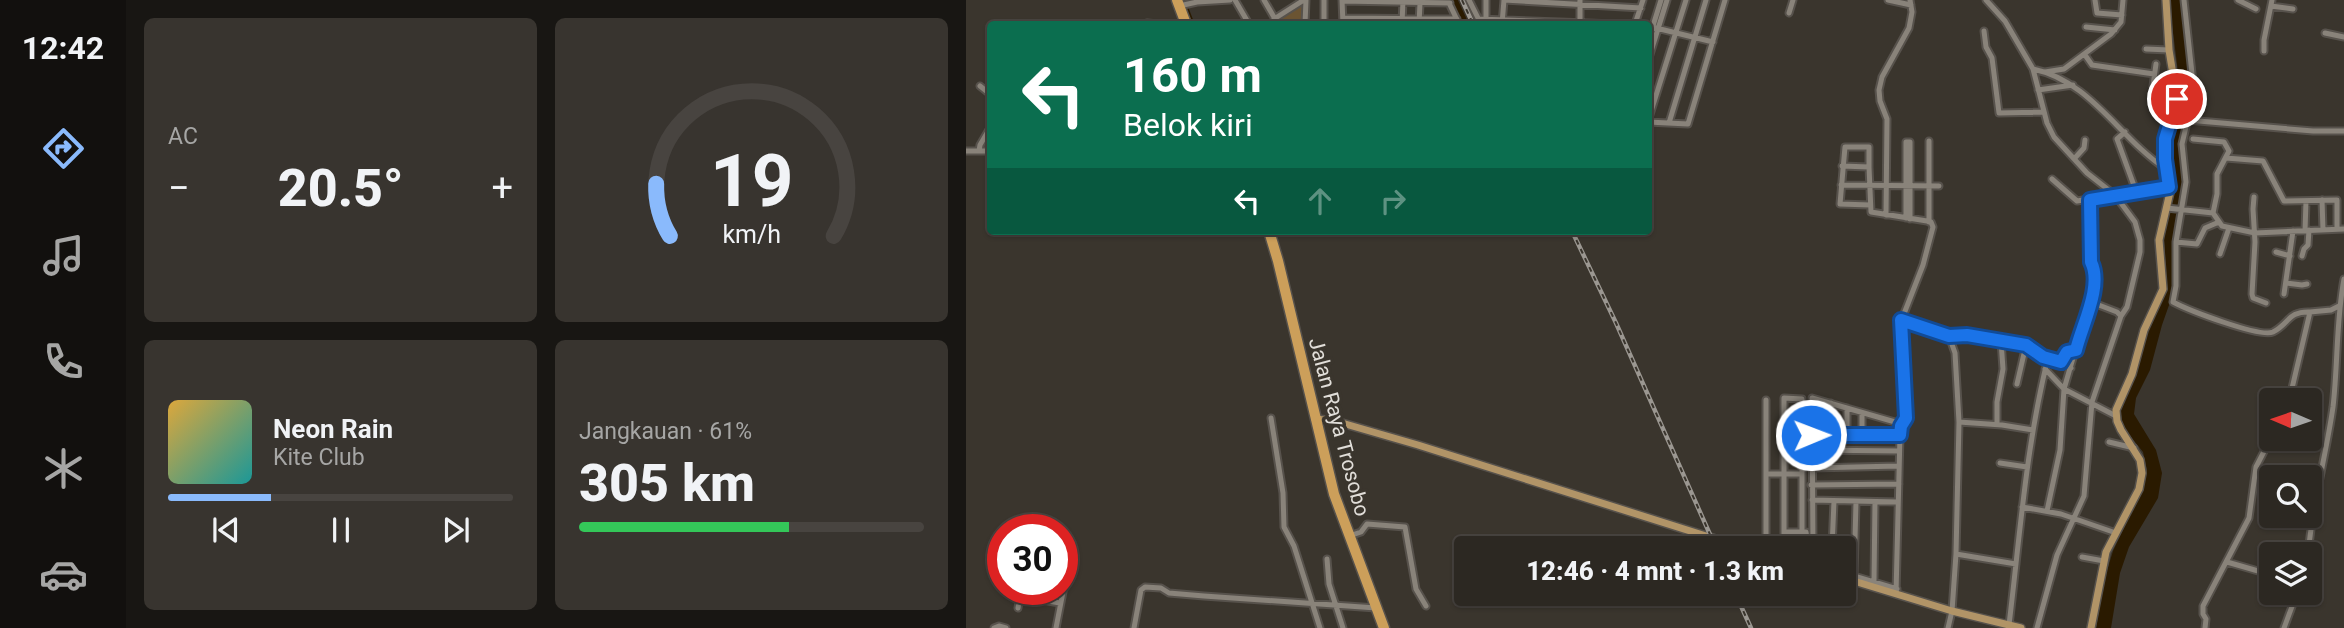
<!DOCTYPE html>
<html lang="id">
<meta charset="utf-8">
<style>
:root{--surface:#2c2822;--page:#38342f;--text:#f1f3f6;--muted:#a6a6a5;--line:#484440;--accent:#8abafc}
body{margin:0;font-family:Roboto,sans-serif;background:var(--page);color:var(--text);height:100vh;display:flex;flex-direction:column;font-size:26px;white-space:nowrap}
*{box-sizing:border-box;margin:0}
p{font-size:23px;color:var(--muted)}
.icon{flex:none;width:38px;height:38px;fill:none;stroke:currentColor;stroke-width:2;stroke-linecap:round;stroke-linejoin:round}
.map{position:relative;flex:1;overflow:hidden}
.sheet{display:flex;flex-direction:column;gap:18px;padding:18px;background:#181613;width:840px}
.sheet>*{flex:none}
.top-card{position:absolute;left:21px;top:21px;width:665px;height:214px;border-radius:7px;box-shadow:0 2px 5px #0004,0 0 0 2px var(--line);background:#0b6e4f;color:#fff;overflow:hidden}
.needle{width:46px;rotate:272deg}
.tools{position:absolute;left:1293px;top:388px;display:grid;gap:14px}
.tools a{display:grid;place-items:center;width:63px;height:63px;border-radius:7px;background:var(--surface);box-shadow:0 2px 5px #0004,0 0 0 2px var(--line);font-size:35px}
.speed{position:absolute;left:21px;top:514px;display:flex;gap:14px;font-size:35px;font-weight:700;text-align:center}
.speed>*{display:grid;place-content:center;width:91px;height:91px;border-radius:50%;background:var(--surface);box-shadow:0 2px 5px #0004,0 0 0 2px var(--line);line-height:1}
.speed .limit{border:10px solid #d22;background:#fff;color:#111}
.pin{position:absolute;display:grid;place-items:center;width:60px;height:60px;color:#fff;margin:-30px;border:4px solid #fff;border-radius:50%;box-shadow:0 2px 7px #0007}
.me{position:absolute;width:77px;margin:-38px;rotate:89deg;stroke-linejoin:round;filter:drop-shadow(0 0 5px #0008)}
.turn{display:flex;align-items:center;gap:24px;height:147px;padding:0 21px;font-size:32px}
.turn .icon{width:91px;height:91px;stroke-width:2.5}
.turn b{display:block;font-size:49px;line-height:60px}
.lanes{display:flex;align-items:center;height:66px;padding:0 21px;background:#0003;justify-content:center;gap:35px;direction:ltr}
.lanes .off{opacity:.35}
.big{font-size:52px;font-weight:800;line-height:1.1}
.sheet .card{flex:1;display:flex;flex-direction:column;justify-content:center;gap:10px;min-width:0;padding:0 24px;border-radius:10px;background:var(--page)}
.sheet .dial{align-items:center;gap:0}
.dial svg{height:182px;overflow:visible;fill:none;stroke:var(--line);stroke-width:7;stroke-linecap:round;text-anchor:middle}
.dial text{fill:var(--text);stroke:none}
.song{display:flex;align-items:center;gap:21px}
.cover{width:84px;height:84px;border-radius:10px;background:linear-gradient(135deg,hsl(40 70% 55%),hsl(180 70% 35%))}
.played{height:7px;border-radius:4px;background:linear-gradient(90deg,var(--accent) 30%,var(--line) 30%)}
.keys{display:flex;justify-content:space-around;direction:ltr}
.heat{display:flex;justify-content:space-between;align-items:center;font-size:38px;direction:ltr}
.charge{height:10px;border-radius:5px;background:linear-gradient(90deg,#34c759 61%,var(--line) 0)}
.sheet .tiles{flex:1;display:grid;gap:18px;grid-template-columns:repeat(2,1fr)}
.trip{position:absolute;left:488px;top:536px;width:402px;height:70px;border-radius:7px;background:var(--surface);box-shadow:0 2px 5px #0004,0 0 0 2px var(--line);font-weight:800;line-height:70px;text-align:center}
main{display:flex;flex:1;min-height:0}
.tab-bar{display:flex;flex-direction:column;width:126px;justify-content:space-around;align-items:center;background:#12100e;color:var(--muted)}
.tab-bar .icon{width:49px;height:49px}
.tab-bar .active{color:var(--accent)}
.tab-bar b{font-size:32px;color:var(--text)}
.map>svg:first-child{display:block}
.green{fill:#6b5432}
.water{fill:#2a1a00}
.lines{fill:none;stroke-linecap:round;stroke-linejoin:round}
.river{stroke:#2a1a00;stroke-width:7}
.minor-casing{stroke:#57524c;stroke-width:9}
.major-casing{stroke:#57524c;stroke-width:10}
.highway-casing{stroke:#57524c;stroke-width:13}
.minor{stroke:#89837a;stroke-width:5}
.major{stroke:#b19467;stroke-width:7}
.highway{stroke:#cc9f5a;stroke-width:10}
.rail-casing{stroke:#9b9791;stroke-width:4.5}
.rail{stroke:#3a352d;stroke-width:2;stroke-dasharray:5;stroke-linecap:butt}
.route-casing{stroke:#114b97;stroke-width:18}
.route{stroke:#1a73e8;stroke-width:12}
.labels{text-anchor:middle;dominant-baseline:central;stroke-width:7;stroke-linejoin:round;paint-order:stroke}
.street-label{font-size:21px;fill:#e1ded9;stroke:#3a352d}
</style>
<main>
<nav class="tab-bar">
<b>12:42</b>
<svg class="icon active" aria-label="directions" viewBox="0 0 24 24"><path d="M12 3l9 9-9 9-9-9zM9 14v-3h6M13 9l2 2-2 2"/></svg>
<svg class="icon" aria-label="music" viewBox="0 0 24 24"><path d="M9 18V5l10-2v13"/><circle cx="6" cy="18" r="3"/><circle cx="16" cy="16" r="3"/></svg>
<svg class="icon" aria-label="phone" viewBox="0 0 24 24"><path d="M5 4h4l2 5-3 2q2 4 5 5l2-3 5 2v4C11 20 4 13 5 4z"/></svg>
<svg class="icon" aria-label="climate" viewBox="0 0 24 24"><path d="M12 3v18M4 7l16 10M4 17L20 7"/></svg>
<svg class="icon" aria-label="car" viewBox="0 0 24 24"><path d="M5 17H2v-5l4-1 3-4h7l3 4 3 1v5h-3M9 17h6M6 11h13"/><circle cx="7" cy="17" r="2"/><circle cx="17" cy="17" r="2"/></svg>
</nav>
<section class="sheet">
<div class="tiles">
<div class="card"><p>AC</p>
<div class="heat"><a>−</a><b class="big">20.5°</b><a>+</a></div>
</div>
<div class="card dial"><svg viewBox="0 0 100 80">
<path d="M14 69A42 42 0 1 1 86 69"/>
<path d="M14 69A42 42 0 0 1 8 46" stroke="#8abafc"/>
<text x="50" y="56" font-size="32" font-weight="700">19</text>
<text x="50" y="72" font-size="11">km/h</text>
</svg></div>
<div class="card">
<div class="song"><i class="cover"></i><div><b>Neon Rain</b><p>Kite Club</p></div></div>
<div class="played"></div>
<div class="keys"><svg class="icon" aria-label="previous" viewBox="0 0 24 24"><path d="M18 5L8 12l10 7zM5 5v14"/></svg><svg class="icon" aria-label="pause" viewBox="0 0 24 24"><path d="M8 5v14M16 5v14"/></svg><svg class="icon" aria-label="next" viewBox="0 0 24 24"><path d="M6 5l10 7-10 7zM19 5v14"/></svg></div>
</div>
<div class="card"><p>Jangkauan · 61%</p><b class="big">305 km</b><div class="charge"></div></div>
</div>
</section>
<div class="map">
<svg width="1378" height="628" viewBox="0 0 1378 628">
<rect width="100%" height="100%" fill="#3a352d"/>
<path class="green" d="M338,0L339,24H312L308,19Z"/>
<path class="water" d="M1203,0H1215L1226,96L1215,138L1219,180L1213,211L1208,291L1196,325L1184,370L1170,398L1168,414L1190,450L1196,473L1192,498L1163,547L1154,573L1145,628H1130L1139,577L1147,551L1176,490L1181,470L1177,452L1157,427L1154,408L1181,329L1196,295L1200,277L1198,235L1204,201L1203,138L1211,102L1212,72Z"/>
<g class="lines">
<path class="river" d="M488,0L499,24
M218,6L225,24"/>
<defs>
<path id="minor" d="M269,0L283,24
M298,0L312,24
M376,0L377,24
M503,0L515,24
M538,0L675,8
M922,0L945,5
M1020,0L1039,21L1067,69L1081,123L1088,137L1121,173L1149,195L1169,222L1174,240V252L1161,307L1155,316L1126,402L1118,496L1091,555L1071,628
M1129,0L1131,13L1156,15
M1218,0L1228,92L1216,144L1220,182L1210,242V286L1207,302C1222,310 1294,338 1307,332C1323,324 1322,311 1344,312
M1272,0L1290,9
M376,1L484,3
M483,3L493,24
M213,6L231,2L264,0
M1305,6L1327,9
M823,13L827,0
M377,18L491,19
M308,19L338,0
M513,19L650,24
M520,19V0
M181,23L193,24
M206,24L215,23
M339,24L340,0
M358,24V0
M436,24L437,0
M453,24L454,3
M536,24L538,0
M614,24V0
M669,24L677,0
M682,26L747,42
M1120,27L1149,30
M1018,31L1020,47L1026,58L1033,113L1078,112
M1359,33L1378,37
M682,42L695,0
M1180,49L1203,50
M1298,51V40L1306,0
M1119,55L1126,65L1188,74
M682,61L701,0
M1190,64L1187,86L1197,88L1210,87
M1067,69C1125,81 1153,138 1200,169
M1079,72L1098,69L1145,34L1155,22L1157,0
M14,86L24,94
M1072,90L1107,85
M1221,120L1347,131H1378
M682,121L720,0
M682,122L722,124L759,0
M703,123L740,0
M1159,132L1151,139L1170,191
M1227,139L1258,142L1263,151L1251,174V194L1247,213L1256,226L1289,233L1378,229
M0,151H24
M13,151L14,145L24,128
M1260,158L1297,161L1318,201L1371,200V229
M1108,159L1118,148L1119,140
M876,166L903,167L905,212L961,221L965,222L967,227L957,265L934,324L939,418L935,426L934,435L930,594
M903,167V147H879L874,204L904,205
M1086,179L1111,201L1203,186
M875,185L973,186
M1288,197L1287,209L1289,242L1286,294L1287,298L1300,303
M1356,200L1357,230
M1201,208L1247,213
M920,215L921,119L914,101L913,90L916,77L943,28L946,12L944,0
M940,218V142H944
M944,219V142
M963,222V141
M1339,231L1340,201
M1210,242L1231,244L1239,228L1253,222
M1310,252L1324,256
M1254,254L1263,228
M1336,256L1338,249L1342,245L1343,230
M1320,283L1336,285L1341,284
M1318,294L1327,231
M1125,302L1151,312L1155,316
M935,320L983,336L1013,337L1060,345L1082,358C1060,446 1054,535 1043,625
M1082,358L1100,363L1105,368
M1095,362L1101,352L1110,350
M1079,369L1098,389L1150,416
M1051,384L1060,345
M800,400V548
M1323,401L1344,312L1365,310L1373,306
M305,418L317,493L318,527L328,546L354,628
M993,422L1036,425L1067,430
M1031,424V402L1037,369L1035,341
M881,434V408
M896,434V413
M845,435H934
M864,435L865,403
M1143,442L1168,448
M845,450L933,451
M1034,463L1061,467
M845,468L933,466
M800,474H836
M845,485L933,484
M846,500L932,502
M1056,507L1095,514L1150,533
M1081,511L1094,450L1098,389L1116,327L1125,306L1129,271L1125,262L1124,200
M386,535L395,532L401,524L439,527L450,589L460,606
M818,537L839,541L841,539L840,532H819
M818,542V398L836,399V532
M847,548L846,398L936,424
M866,548L868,501
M990,554L1050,564
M1342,555C1346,505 1360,456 1367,407C1372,364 1370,321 1378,279
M1116,557L1138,561
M361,559L363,584L377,628
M1261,562L1306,575
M878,573L931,589
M888,576L890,502
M908,581L909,502
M43,590L46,595L94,603
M52,608L54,596
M28,628L33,626L40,628
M90,628L102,566L96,563
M168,628L175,590L179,587L195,588L203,593L238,596L410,608
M982,628L986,611L990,554L993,422L989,353L983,336
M1239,628L1240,619L1237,614V606L1283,518L1290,467L1306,436
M1318,628L1331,593"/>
<path id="major" d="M349,419L369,421L452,445L778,548
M878,578L986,611L1055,628
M1125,628L1140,552L1173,489L1176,473L1174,460L1155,430L1151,421L1150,410L1166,374L1178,330L1197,289L1193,240L1204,192L1199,159V139L1211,99L1203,50L1200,0"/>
<path id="highway" d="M211,0L220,24
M303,231L312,261L368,494L418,628"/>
</defs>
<use href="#minor" class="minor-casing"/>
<use href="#major" class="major-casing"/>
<use href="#highway" class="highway-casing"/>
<use href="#minor" class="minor"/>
<use href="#major" class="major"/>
<use href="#highway" class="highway"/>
<defs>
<path id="rail" d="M496,0L507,24
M606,231L650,323L750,548
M769,593L785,628"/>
</defs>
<use href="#rail" class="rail-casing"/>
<use href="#rail" class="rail"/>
</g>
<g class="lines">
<defs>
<path id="route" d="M845,435H934L935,426L940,418L935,320L983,336L1001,335L1060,345L1077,357L1095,362L1101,352L1110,350C1116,325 1137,286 1125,262L1124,200L1203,187L1199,159V139L1211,99"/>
</defs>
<use href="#route" class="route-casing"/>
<use href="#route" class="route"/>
</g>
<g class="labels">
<g class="street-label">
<text transform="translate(373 427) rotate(75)">Jalan Raya Trosobo</text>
</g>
</g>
</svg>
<div class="tools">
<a><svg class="needle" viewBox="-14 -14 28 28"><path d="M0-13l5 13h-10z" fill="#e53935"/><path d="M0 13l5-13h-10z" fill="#a6a6a5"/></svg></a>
<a><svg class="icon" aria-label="search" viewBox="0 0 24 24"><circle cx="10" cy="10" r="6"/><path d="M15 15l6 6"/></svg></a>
<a><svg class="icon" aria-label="layers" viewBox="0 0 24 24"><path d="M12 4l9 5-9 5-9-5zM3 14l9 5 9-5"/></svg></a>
</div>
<div class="speed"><div class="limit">30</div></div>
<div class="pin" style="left:1211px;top:99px;background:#d93025"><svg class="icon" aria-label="arrive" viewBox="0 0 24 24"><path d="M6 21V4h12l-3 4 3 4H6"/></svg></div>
<svg class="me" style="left:845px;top:435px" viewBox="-20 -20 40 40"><circle r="17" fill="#1a73e8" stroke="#fff" stroke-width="3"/><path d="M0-11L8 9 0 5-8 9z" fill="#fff"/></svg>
<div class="trip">12:46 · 4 mnt · 1.3 km</div>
<div class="top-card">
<div class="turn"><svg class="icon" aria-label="left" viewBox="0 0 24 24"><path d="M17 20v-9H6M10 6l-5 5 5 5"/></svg><div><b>160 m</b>Belok kiri</div></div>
<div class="lanes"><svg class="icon" aria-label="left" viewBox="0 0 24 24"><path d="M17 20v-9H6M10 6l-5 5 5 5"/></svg><svg class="icon off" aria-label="ahead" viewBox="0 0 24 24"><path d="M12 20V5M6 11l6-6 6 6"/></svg><svg class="icon off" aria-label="right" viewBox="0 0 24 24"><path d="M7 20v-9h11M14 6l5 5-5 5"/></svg></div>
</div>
</div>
</main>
